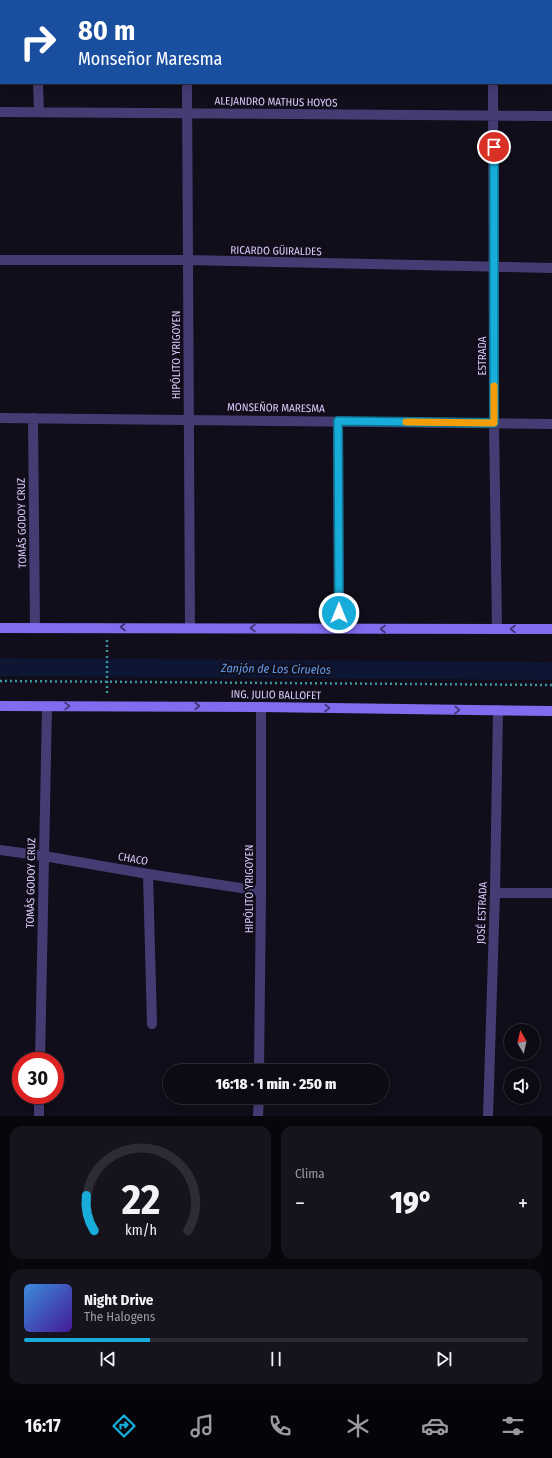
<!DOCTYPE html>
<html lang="es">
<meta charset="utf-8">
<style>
:root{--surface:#0d0a14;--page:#16131d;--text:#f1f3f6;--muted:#9a9aa0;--line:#2d2b34;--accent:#17acd9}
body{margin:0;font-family:"Fira Sans Condensed",sans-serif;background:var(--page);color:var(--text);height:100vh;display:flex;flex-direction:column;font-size:15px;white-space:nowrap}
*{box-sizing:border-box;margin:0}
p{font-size:13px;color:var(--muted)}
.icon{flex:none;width:22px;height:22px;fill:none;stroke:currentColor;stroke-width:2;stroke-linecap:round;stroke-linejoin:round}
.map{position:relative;height:1116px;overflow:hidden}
.sheet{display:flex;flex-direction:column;gap:10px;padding:10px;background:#07060b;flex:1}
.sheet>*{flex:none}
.top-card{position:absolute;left:0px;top:0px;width:552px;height:84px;box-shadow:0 2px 10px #0003,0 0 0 1px var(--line);background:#1a4fa0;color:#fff;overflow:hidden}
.needle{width:26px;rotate:352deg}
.controls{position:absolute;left:504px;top:1024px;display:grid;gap:8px}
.controls a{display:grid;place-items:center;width:36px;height:36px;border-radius:50%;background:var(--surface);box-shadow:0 2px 10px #0003,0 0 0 1px var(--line);font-size:20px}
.speed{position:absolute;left:12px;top:1052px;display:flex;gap:8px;font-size:20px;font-weight:700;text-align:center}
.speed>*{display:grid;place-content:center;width:52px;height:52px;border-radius:50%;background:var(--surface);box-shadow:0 2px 10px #0003,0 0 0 1px var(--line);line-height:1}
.speed .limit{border:6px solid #d22;background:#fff;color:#111}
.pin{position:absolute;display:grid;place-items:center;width:34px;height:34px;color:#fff;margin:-17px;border:2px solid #fff;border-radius:50%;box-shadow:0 1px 4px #0007}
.me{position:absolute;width:44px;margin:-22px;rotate:0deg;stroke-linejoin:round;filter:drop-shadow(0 0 3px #0008)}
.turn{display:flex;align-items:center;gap:14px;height:84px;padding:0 12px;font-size:18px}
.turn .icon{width:52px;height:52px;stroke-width:2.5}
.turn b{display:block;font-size:28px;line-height:34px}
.big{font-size:30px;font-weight:800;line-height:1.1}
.sheet .widget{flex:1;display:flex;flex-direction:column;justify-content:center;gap:6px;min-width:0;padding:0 14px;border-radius:12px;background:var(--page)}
.sheet .dial{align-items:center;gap:0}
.dial svg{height:104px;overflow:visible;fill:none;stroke:var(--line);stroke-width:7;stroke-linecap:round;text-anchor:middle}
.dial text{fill:var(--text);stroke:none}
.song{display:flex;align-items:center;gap:12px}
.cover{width:48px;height:48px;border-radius:6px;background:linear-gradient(135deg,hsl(210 70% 55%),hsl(260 70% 35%))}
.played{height:4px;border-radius:2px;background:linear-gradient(90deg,var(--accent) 25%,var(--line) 25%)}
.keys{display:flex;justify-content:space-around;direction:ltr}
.heat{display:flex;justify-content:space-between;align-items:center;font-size:22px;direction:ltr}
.sheet .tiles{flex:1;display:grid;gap:10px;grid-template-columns:1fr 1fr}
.widget:last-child{grid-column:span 2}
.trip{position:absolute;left:163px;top:1064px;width:226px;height:40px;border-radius:20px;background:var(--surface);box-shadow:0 2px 10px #0003,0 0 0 1px var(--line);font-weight:800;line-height:40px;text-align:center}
.tab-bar{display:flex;height:64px;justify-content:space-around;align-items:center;background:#050408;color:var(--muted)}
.tab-bar .icon{width:28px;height:28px}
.tab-bar .on{color:var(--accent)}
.tab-bar b{font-size:18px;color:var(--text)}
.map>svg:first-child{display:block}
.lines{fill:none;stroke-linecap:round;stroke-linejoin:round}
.canal{stroke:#0d1633;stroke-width:18}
.path{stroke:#3998a0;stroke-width:2.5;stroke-dasharray:2 3;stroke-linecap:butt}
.street{stroke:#463c74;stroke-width:10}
.secondary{stroke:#816cef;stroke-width:10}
.path-bridge{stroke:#3998a0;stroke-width:2.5;stroke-dasharray:2 3;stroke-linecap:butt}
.oneway{stroke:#3e336f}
.route-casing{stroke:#0f708d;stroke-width:10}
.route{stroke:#17acd9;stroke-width:7}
.slow{stroke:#f59e0b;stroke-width:7}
.labels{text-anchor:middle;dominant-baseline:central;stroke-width:4;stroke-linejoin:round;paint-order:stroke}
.street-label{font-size:11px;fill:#d7cbf9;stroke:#110d1a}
.water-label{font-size:12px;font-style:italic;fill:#649cee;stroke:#110d1a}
</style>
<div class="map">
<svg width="552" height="1116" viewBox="0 0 552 1116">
<rect width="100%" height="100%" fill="#110d1a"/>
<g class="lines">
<path class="canal" d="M0,667L552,671"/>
<path class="path" d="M107,640V654
M0,681L552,685"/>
<path class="street" d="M35,0V1
M186,0V1
M490,0V1
M38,83L39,112
M187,83L190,627
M493,83L494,423L497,629
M0,112L552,116
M0,260H188L552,268
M0,418L552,424
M33,418L35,628
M338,421L339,629
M0,850L44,856L148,874L261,891
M148,874L152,1024
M495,893H552
M40,1061L47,706
M259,1071L261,891V707
M39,1116V1095
M258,1116L259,1097
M488,1116L495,893L498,710"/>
<path class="secondary" d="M0,628L552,629
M0,706L261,707L552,711"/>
<path class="path-bridge" d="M107,693V654"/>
</g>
<defs><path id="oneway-chevron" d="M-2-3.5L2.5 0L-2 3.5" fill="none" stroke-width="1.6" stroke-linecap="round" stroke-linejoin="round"/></defs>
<g class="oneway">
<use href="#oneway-chevron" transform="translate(123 627) rotate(-180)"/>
<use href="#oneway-chevron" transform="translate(253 628) rotate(-179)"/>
<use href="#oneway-chevron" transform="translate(383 629) rotate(-180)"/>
<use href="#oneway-chevron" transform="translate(513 629) rotate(180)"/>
<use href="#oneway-chevron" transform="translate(67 706) rotate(-1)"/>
<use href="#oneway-chevron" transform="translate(197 706)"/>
<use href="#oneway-chevron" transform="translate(327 708) rotate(1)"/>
<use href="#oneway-chevron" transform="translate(457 710) rotate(1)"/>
</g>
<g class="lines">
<defs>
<path id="route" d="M339,613L338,421L494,423V147"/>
</defs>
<use href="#route" class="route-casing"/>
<use href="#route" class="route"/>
<path class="slow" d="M406,422L494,423V386"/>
</g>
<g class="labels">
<g class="street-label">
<text transform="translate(276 102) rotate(1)">ALEJANDRO MATHUS HOYOS</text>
<text transform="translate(276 251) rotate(1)">RICARDO GÜIRALDES</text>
<text transform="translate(176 355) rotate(-90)">HIPÓLITO YRIGOYEN</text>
<text transform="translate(482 356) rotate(-90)">ESTRADA</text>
<text transform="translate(276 408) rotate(1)">MONSEÑOR MARESMA</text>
<text transform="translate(22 523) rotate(-91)">TOMÁS GODOY CRUZ</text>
<text transform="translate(276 695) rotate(1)">ING. JULIO BALLOFET</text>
<text transform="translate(133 859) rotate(10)">CHACO</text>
<text transform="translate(31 883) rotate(-89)">TOMÁS GODOY CRUZ</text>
<text transform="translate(249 889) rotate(-90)">HIPÓLITO YRIGOYEN</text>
<text transform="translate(482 913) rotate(-88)">JOSÉ ESTRADA</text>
</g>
<g class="water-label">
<text transform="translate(276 669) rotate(1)">Zanjón de Los Ciruelos</text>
</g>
</g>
</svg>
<div class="controls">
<a><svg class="needle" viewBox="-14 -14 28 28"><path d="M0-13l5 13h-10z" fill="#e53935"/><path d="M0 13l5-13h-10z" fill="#9a9aa0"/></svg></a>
<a><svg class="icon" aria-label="sound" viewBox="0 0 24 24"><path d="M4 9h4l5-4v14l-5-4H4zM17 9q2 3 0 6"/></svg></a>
</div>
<div class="speed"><div class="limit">30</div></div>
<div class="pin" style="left:494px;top:147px;background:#d93025"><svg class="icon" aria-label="arrive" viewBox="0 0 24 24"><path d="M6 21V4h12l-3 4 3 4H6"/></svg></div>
<svg class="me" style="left:339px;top:613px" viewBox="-20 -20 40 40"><circle r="17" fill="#17acd9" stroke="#fff" stroke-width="3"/><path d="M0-11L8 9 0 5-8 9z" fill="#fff"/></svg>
<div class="trip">16:18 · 1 min · 250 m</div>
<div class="top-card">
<div class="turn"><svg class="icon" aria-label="right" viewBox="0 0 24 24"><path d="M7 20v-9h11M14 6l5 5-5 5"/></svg><div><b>80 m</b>Monseñor Maresma</div></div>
</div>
</div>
<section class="sheet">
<div class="tiles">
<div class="widget dial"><svg viewBox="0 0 100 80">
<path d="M14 69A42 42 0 1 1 86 69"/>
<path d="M14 69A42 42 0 0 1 8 42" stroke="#17acd9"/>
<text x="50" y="56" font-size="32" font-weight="700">22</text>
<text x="50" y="72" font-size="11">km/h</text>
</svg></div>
<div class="widget"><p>Clima</p>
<div class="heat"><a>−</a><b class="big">19°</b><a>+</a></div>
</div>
<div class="widget">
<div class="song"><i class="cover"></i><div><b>Night Drive</b><p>The Halogens</p></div></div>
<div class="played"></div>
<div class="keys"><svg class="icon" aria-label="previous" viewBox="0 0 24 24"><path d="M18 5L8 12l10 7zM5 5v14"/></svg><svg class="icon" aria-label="pause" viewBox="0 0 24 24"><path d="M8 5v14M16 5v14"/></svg><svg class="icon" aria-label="next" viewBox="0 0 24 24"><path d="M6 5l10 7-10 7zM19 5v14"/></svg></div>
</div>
</div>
</section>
<nav class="tab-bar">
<b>16:17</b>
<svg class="icon on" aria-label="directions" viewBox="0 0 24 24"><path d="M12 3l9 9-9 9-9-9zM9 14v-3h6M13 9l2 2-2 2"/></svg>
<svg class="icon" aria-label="music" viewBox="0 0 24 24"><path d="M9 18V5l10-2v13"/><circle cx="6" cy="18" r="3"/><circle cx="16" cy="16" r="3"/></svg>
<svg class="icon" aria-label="phone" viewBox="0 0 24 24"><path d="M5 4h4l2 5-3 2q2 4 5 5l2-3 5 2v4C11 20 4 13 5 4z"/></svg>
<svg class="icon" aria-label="climate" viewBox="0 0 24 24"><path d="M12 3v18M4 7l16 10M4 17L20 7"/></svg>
<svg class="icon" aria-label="car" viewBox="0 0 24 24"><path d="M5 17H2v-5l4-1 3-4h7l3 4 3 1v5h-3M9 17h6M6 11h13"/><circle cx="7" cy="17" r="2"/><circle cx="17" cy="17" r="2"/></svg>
<svg class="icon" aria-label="filters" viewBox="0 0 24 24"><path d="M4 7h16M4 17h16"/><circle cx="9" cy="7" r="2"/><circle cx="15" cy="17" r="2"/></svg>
</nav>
